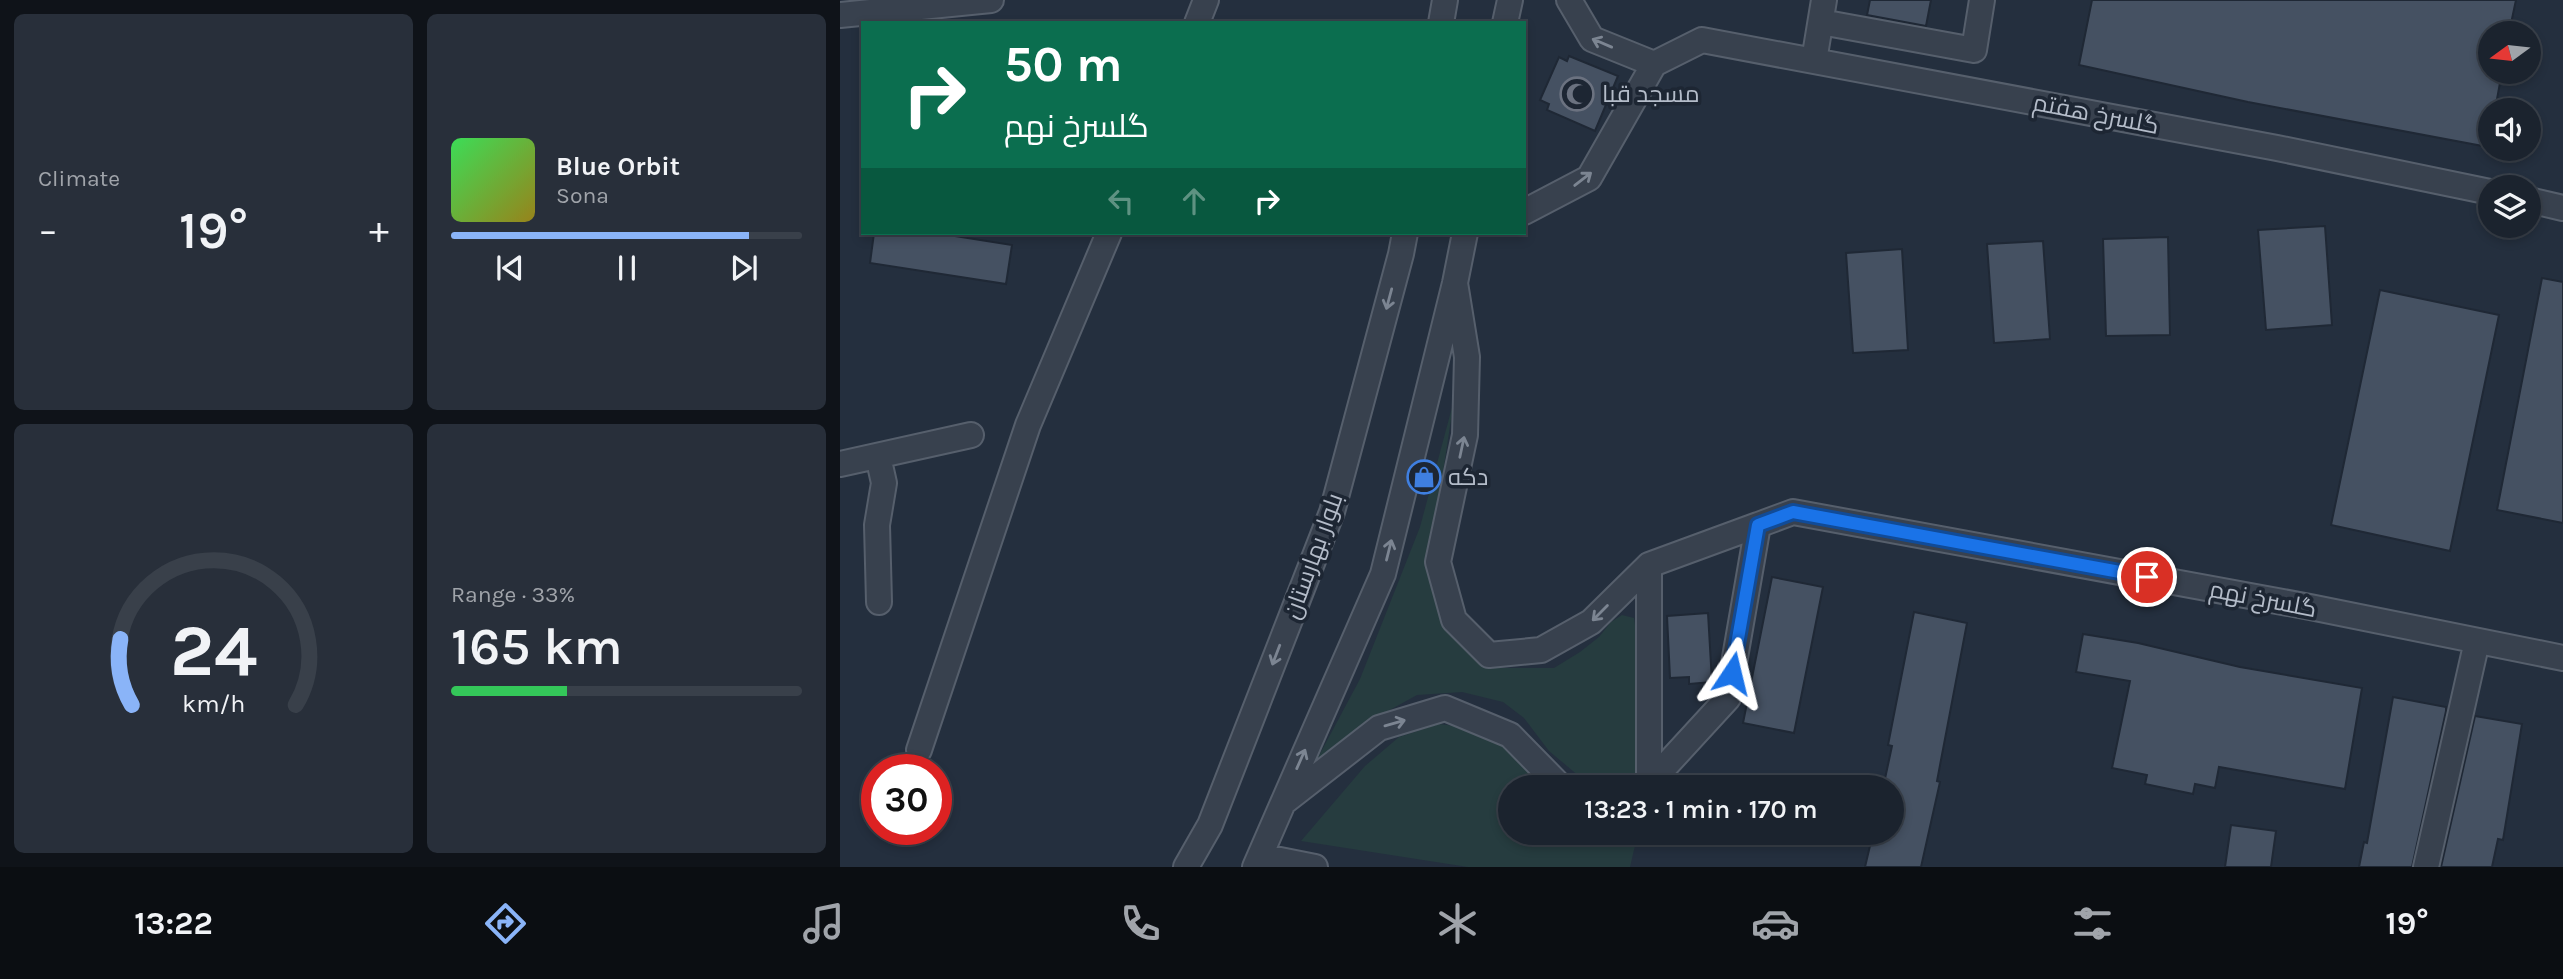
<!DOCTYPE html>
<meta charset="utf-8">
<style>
:root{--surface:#1b232e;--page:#282f3a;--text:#f1f3f6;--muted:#a0a4aa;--line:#39404a;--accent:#8ab4f8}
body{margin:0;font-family:Karla,Cairo,sans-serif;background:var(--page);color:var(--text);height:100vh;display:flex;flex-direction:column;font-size:26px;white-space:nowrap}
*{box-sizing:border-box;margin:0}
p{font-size:23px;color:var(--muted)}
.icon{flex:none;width:38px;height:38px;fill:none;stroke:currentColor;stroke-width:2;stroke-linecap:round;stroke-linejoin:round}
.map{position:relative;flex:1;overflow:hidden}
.side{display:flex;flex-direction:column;gap:14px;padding:14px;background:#0f1319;width:840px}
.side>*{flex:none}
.banner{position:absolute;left:21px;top:21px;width:665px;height:214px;border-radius:0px;box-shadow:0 4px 10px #0003,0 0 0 2px var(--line);background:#0b6e4f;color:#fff;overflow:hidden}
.needle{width:46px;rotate:255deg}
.fabs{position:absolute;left:1638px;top:21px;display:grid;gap:14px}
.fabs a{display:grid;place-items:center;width:63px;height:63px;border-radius:50%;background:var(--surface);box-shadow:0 4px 10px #0003,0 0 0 2px var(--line);font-size:35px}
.speed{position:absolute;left:21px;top:754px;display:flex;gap:14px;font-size:35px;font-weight:700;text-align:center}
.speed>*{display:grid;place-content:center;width:91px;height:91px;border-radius:50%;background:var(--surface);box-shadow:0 4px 10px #0003,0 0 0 2px var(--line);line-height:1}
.speed .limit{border:10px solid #d22;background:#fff;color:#111}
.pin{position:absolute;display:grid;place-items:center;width:60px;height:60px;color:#fff;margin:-30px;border:4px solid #fff;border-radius:50%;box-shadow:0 2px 7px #0007}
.me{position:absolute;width:77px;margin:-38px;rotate:10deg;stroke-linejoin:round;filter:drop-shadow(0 0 5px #0008)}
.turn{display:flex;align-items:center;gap:24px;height:147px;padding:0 28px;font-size:32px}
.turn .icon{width:91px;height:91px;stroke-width:2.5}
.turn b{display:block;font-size:49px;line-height:60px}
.lanes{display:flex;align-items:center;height:66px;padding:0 28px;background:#0003;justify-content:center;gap:35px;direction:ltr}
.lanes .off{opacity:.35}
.big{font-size:52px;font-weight:600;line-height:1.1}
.side .widget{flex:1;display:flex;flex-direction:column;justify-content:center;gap:10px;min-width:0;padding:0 24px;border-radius:10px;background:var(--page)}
.side .dial{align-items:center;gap:0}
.dial svg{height:182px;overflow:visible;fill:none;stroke:var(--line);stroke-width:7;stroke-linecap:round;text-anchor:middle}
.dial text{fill:var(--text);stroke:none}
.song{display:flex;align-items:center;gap:21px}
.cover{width:84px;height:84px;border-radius:10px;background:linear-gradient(135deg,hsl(130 70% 55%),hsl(50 70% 35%))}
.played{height:7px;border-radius:4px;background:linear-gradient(90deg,var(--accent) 85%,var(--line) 85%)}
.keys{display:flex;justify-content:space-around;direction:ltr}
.heat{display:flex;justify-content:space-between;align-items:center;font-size:38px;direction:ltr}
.charge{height:10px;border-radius:5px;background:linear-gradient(90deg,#34c759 33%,var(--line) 0)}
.side .tiles{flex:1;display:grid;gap:14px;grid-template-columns:repeat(2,1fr)}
.trip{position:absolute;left:658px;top:775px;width:406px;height:70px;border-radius:35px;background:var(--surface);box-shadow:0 4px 10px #0003,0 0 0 2px var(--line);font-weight:600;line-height:70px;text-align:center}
.tabs{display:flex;height:112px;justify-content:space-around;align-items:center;background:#0b0e12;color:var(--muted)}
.tabs .icon{width:49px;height:49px}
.tabs .active{color:var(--accent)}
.tabs b{font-size:32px;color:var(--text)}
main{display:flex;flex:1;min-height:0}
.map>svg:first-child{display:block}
.green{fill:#263c3f}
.building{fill:#455162;stroke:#1f2835;stroke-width:2}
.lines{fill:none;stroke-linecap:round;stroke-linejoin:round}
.minor-casing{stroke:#565f6c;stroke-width:28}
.minor{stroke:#38414e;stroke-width:24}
.oneway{stroke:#7c8592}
.route-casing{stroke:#114b97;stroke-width:18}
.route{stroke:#1a73e8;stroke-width:12}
.labels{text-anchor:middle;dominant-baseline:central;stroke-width:7;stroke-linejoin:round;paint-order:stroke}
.poi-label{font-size:24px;fill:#b4bcc9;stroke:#1d2633;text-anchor:start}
.street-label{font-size:24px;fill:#b4bcc9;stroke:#1d2633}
</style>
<main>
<section class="side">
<div class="tiles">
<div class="widget"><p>Climate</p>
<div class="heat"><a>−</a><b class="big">19°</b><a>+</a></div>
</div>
<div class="widget">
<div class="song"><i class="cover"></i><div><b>Blue Orbit</b><p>Sona</p></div></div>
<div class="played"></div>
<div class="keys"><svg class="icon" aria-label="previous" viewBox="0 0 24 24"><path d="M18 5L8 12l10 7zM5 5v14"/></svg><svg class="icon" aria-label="pause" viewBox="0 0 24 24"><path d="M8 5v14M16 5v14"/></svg><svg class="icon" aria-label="next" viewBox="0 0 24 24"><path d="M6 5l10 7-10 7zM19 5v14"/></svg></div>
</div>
<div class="widget dial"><svg viewBox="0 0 100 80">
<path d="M14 69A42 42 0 1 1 86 69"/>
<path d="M14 69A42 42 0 0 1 9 40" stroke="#8ab4f8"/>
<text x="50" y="56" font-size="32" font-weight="700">24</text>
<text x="50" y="72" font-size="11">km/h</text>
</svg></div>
<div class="widget"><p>Range · 33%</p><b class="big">165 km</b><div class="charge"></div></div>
</div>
</section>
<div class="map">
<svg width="1723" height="867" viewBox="0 0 1723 867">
<rect width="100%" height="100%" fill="#242f3e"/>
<path class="green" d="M614,400L589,564L638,660L659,668H714L740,652L759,637L771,622L782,615L794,618L796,631V775L779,787H752L709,751L684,718L663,702L622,692L577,695L548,711L474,765L520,679L580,527Z
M599,724L631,728L660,744L705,787L670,788V833H798L790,867H628L461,841L525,766L559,737Z"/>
<path class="building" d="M1030,0H1091L1086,26L1027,15Z
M1252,0H1676L1669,33H1650V72H1662L1655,110H1650L1648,147L1408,102L1239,65Z
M729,56L778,76L755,131L707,110L709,104L700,100L719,57L727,61Z
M1485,226L1492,325L1426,330L1418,230Z
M34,233H96L172,245L166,284L30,263Z
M1328,237L1330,335L1266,336L1263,239Z
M1203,241L1210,339L1154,343L1147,244Z
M1062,249L1068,350L1013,353L1006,253Z
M1702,278L1723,282V523L1657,510Z
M1540,290L1659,315L1610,551L1491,525Z
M932,577L983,587L954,733L903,723Z
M1074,612L1127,623L1097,781L1100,782L1081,867H1025L1033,833H1052V788H1043L1052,746L1048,745Z
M868,613L872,682L849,684V677L830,678L827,616Z
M1243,634L1298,643L1400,667L1522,688L1505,789L1379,767L1375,788L1355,784L1353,794L1305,784L1307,775L1272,768L1290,681L1236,672Z
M1553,697L1606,707V711L1572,867H1519L1524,842L1527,843Z
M1635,716L1682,724L1663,840L1658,839L1652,867H1601Z
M1391,825L1436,831L1431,867H1385Z"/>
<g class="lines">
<defs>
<path id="minor" d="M729,0L752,39L814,64
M0,15L151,0
M981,22L1134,50L1142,0
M357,23L366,0
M601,23L605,0
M665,23L670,0
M974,61L984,0
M1689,200L1723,208
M684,212L749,178L814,64L862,40L1437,148L1650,192
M615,283L627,357L625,435L598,562L614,620L649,655L701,650L751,622L809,565L918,525L888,698L809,784V565
M38,456L44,483L37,525L39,602
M0,464L131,435
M918,525L953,512L1470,607L1723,658
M79,750L188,425L269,233
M444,802L539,728L605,708L670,735L722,788
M420,856L475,867
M346,867L370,825L492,512L561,254L565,233
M415,867L543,574L615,283L625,233
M1586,867L1637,641"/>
</defs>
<use href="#minor" class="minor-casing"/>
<use href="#minor" class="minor"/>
</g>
<defs><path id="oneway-shaft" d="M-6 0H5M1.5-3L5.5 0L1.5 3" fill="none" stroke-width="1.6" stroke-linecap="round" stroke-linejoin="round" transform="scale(1.75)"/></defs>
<g class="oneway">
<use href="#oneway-shaft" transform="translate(762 43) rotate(-157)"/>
<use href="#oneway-shaft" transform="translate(743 179) rotate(-38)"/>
<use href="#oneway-shaft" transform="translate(549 299) rotate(105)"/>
<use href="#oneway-shaft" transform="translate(622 447) rotate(-78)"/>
<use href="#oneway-shaft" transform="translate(549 550) rotate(-76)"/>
<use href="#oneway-shaft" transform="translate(760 613) rotate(135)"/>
<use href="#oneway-shaft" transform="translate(436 655) rotate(111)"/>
<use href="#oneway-shaft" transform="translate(555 723) rotate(-16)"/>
<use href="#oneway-shaft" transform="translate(461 759) rotate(-66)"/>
</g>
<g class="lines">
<defs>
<path id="route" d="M892,673L918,525L953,512L1307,577"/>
</defs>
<use href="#route" class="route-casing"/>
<use href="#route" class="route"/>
</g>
<defs>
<symbol id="mosque-ring" viewBox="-11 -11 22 22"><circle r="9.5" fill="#1d2633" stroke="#6b7280" stroke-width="1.5"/><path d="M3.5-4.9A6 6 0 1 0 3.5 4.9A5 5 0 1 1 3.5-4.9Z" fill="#6b7280"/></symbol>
<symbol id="shop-ring" viewBox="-11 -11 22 22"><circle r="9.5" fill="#1d2633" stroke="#3f7fe0" stroke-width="1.5"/><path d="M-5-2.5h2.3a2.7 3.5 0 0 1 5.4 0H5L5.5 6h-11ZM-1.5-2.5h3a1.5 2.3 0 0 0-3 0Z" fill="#3f7fe0"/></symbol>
</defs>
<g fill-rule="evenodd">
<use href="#mosque-ring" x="718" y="75" width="38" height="38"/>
<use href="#shop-ring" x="565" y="458" width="38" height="38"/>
</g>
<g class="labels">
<g class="poi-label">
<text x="762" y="94">مسجد قبا</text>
<text x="608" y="477">دکه</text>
</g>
<g class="street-label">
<text transform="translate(1256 114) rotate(11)">گلسرخ هفتم</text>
<text transform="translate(473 556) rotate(-70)">بلوار بهارستان</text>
<text transform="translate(1423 599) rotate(11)">گلسرخ نهم</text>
</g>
</g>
</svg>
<div class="fabs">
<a><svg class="needle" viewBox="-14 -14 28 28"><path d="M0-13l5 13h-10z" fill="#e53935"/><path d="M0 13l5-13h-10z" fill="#a0a4aa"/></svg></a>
<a><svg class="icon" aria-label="sound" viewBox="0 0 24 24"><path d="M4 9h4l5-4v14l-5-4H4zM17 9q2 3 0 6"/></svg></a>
<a><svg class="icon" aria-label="layers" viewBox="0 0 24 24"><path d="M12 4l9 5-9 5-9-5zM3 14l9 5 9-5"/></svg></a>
</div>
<div class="speed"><div class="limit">30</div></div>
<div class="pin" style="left:1307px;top:577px;background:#d93025"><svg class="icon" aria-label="arrive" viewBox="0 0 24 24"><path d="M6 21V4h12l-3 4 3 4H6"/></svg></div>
<svg class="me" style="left:892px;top:673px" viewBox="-20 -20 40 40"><path d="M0-17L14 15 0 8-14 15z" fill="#1a73e8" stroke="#fff" stroke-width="4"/></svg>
<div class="trip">13:23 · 1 min · 170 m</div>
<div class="banner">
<div class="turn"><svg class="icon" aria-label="right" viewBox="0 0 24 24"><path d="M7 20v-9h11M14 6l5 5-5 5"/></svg><div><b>50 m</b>گلسرخ نهم</div></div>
<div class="lanes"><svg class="icon off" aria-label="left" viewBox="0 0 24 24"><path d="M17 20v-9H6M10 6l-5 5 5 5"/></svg><svg class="icon off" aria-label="ahead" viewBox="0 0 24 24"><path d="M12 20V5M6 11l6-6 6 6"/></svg><svg class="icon" aria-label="right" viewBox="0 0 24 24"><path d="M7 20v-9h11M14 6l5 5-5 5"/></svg></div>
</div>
</div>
</main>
<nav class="tabs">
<b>13:22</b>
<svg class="icon active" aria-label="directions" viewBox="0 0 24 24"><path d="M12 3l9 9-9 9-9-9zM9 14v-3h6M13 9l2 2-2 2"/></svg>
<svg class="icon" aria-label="music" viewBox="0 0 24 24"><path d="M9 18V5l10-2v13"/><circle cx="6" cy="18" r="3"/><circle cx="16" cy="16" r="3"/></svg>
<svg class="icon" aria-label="phone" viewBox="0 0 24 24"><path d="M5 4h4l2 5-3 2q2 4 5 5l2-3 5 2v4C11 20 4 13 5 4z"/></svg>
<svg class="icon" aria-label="climate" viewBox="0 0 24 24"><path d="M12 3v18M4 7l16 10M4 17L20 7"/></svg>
<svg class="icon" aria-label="car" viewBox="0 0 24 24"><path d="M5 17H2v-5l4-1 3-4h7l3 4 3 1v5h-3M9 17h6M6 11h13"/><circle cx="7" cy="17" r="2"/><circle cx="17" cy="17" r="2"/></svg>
<svg class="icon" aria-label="filters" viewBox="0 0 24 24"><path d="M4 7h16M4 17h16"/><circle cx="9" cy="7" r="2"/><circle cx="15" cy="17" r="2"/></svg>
<b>19°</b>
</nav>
